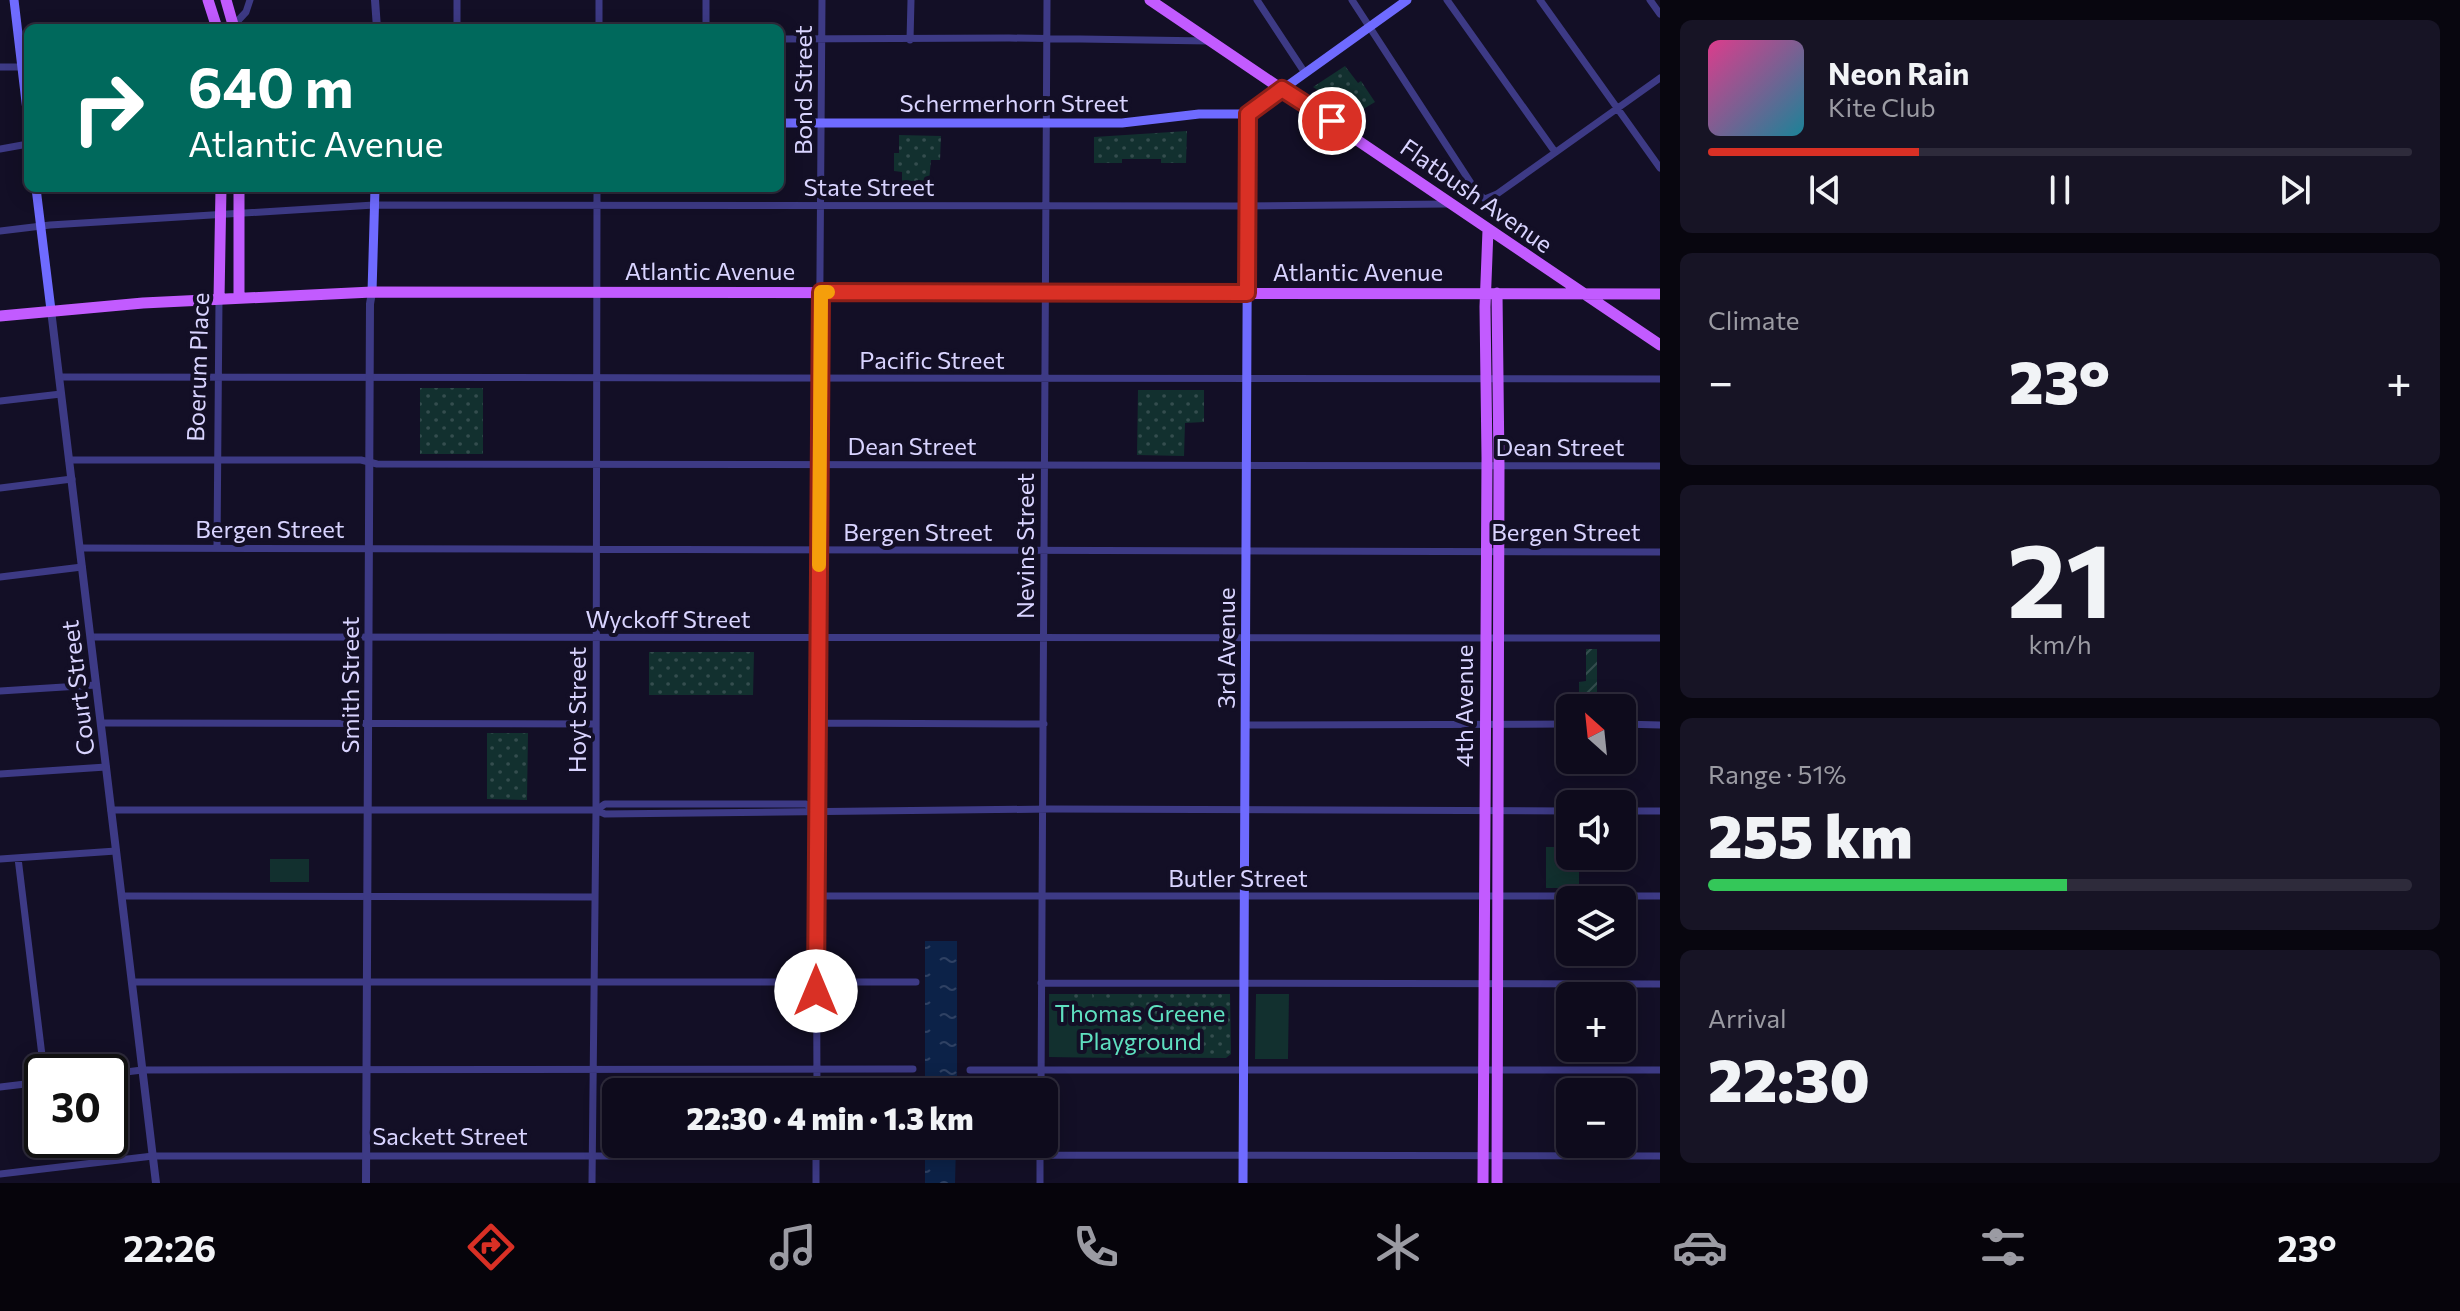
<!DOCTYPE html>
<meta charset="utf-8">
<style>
:root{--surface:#0e0b1c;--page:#171425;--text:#f1f3f6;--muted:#9b9ba3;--line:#2e2b3b;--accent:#d93025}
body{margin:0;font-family:Commissioner,sans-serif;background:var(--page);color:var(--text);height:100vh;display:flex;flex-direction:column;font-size:30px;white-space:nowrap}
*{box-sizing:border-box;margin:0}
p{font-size:26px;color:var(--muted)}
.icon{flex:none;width:44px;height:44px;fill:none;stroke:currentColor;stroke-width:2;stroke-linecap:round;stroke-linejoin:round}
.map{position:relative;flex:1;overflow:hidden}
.side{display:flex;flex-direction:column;gap:20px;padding:20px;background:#08060f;width:800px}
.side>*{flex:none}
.hud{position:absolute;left:24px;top:24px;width:760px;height:168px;border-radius:12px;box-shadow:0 4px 20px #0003,0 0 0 2px var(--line);background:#00695c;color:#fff;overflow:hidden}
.needle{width:52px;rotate:333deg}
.controls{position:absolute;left:1556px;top:694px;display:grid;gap:16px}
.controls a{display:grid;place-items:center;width:80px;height:80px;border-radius:12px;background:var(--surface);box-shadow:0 4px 20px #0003,0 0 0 2px var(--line);font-size:40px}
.speed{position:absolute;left:24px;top:1054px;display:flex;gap:16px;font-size:40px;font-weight:700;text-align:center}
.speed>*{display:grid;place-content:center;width:104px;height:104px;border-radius:50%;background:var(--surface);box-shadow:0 4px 20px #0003,0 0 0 2px var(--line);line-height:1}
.speed .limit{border:4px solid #111;border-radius:12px;background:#fff;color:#111}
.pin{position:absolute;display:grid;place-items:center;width:68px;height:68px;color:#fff;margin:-34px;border:4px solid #fff;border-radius:50%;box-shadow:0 2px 8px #0007}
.me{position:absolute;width:88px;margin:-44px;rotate:0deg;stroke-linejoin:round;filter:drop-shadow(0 0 6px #0008)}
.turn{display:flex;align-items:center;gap:28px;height:168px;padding:0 32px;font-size:36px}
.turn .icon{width:104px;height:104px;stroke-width:2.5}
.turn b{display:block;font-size:56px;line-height:68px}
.big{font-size:60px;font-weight:800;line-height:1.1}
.side .widget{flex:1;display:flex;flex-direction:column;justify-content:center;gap:12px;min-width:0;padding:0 28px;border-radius:12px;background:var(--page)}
.side .dial{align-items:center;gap:0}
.dial b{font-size:104px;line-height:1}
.song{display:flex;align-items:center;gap:24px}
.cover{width:96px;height:96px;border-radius:12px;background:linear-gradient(135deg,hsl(330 70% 55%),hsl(190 70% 35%))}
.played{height:8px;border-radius:4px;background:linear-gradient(90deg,var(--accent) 30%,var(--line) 30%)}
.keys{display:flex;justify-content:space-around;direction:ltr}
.heat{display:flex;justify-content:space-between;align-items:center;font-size:44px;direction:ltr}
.charge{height:12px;border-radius:6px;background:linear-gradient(90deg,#34c759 51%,var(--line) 0)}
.trip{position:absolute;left:602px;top:1078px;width:456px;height:80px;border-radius:12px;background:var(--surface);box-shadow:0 4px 20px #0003,0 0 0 2px var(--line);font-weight:800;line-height:80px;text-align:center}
.tabs{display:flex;height:128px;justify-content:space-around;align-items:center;background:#06040b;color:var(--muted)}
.tabs .icon{width:56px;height:56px}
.tabs .on{color:var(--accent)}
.tabs b{font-size:36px;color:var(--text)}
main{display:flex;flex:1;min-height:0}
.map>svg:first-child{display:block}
.park{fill:url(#park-dots)}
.garden{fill:url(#garden-furrows)}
.pitch{fill:#12302f}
.water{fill:url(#water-ripples)}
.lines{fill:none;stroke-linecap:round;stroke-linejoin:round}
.minor{stroke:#3d3a85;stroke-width:7}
.tertiary{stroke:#3d3a85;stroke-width:8}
.secondary{stroke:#6f6bff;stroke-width:9}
.primary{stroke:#c25bff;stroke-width:11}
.route-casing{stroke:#8d1f18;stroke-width:20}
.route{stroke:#d93025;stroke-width:14}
.slow{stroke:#f59e0b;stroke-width:14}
.labels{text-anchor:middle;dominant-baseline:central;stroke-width:8;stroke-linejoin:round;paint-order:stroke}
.street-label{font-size:24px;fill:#d9d4ff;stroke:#130f26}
.park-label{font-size:24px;fill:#5fe0c0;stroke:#130f26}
</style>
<main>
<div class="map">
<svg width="1660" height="1183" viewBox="0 0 1660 1183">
<defs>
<pattern id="park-dots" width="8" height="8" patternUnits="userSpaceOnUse" patternTransform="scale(2)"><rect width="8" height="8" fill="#12302f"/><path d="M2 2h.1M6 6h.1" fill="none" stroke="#344d4e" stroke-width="1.8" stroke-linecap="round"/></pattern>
<pattern id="garden-furrows" width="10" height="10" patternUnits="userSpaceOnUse" patternTransform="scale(2)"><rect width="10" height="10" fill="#12302f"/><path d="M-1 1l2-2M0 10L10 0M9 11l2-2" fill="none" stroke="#344d4e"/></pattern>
<pattern id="water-ripples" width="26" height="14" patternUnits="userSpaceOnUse" patternTransform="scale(2)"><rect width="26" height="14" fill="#0c2248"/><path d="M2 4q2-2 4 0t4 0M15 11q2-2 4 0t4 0" fill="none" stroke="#2f4163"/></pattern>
</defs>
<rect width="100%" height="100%" fill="#130f26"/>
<path class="park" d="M1345,66L1358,83L1361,81L1375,102L1355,114L1313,87Z
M1187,131L1186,163H1161V159H1122V163H1094V137Z
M899,135L941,136L940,160H931L929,181H902V172L894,171V153H899Z
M420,388H483V454H420Z
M1138,390H1204V422L1185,423L1184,456L1137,455Z
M649,652H754L753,695H649Z
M487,733H528L527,800L487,799Z
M1049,994H1230L1231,1054L1226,1058L1049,1057Z"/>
<path class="garden" d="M1586,649H1597V708H1579V682L1586,681Z"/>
<path class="pitch" d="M1546,847H1570V856H1579V888H1546Z
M270,859H309V882H270Z
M1049,994H1073L1074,1012H1078V994H1092L1093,1001L1110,1000V994H1126V1058L1049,1057Z
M1256,994H1289L1288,1059H1255Z"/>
<path class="water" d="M925,941H957V1092H925Z
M925,1144H956L955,1183H925Z"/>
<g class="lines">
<path class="minor" d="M1257,0L1305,73
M1352,0L1478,194L1485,199L1497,194L1660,78
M1447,0L1555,152
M1540,0L1660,168
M1650,0L1660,14
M233,26L246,12L250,0
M457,28V0
M599,28V0
M706,28V0
M780,39L1009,38L1209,41
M910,40L911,0
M0,67H28
M0,149L28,144
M0,231L50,225L374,205L1238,206L1448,204
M59,377L1660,379
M0,401L61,394
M69,460H361L377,464L1660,466
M0,488L72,479
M80,548L1660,552
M217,548L219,299
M0,577L82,567
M91,637L1660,638
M0,691L96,685
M101,723L596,724
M817,723L1044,724
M1622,724L1660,725
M1245,725L1570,724
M0,774L106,767
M111,810H596L605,814L1050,809L1570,811
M596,810L605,804H806L816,810
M1622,811H1660
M18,858L44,1072
M0,859L116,851
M122,896L595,897
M816,896H1660
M132,982H916
M1041,983L1660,984
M970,1070H1660
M110,1074L142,1070L913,1069
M0,1087L42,1082
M817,1092L816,810L822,0
M1041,1092L1047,0
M1040,1155L1660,1156
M0,1174L153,1156H901
M592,1183L596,810L597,188
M816,1183V1144
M1040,1183V1144"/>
<path class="tertiary" d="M375,0L377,28
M51,310L156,1183
M366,1183L370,304L372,292"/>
<path class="secondary" d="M14,0L28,119
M1248,114L1407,0
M780,123H1122L1199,114H1248
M36,188L51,310
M372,292L375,188
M1243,1183L1248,114"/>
<path class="primary" d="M208,0L217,28
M226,0L234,28
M1150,0L1660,345
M239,188V297
M219,299L221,188
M0,316L143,303L372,292L1660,294
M1483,1183L1487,458L1485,307L1488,230
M1497,1183L1499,466L1497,293"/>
</g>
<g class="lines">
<defs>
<path id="route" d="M816,991L821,292L1247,293L1248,114L1282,89L1332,121"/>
</defs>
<use href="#route" class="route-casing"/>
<use href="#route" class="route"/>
<path class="slow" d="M819,565L821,292H828"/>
</g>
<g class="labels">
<g class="street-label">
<text transform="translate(802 90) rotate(-90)">Bond Street</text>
<text x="1014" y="102">Schermerhorn Street</text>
<text x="869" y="186">State Street</text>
<text transform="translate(1477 195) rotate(35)">Flatbush Avenue</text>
<text x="710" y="270">Atlantic Avenue</text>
<text x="1358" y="271">Atlantic Avenue</text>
<text x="932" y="359">Pacific Street</text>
<text transform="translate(197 367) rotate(-88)">Boerum Place</text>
<text x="912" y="445">Dean Street</text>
<text x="1560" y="446">Dean Street</text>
<text x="270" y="528">Bergen Street</text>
<text x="918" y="531">Bergen Street</text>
<text x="1566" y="531">Bergen Street</text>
<text transform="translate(1024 546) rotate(-90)">Nevins Street</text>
<text x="668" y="618">Wyckoff Street</text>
<text transform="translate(1225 648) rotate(-90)">3rd Avenue</text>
<text transform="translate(349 685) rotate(-90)">Smith Street</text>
<text transform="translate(77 688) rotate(-97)">Court Street</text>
<text transform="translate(1463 706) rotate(-90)">4th Avenue</text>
<text transform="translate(576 710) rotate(-90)">Hoyt Street</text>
<text x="1238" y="877">Butler Street</text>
<text x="450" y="1135">Sackett Street</text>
</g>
<g class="park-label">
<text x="1140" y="1012">Thomas Greene<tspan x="1140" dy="28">Playground</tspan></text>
</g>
</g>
</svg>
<div class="controls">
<a><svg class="needle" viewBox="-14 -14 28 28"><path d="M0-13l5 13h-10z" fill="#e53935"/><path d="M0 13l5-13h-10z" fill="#9b9ba3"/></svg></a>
<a><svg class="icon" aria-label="sound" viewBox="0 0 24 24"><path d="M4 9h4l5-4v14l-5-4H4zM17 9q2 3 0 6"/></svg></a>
<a><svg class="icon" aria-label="layers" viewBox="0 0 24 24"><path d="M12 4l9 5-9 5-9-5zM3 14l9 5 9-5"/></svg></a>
<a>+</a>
<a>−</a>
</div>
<div class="speed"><div class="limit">30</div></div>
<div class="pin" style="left:1332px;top:121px;background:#d93025"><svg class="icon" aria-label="arrive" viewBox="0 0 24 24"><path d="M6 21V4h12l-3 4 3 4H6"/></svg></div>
<svg class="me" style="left:816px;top:991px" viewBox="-20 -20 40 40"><circle r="19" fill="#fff"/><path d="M0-13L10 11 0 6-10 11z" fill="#d93025"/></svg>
<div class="trip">22:30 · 4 min · 1.3 km</div>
<div class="hud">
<div class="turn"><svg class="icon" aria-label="right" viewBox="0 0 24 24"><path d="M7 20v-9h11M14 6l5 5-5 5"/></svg><div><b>640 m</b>Atlantic Avenue</div></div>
</div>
</div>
<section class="side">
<div class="widget">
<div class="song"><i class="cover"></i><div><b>Neon Rain</b><p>Kite Club</p></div></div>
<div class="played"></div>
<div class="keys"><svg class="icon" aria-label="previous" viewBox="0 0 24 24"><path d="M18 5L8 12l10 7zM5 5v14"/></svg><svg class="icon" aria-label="pause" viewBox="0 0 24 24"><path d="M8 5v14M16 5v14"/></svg><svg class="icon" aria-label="next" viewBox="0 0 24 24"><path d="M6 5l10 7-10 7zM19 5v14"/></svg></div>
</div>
<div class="widget"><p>Climate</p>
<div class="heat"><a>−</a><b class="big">23°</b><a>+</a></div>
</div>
<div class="widget dial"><b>21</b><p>km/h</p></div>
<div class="widget"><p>Range · 51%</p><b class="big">255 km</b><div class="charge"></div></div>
<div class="widget"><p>Arrival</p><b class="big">22:30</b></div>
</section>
</main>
<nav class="tabs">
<b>22:26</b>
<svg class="icon on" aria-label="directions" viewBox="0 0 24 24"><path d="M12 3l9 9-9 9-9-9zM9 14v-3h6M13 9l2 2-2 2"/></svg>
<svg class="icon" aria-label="music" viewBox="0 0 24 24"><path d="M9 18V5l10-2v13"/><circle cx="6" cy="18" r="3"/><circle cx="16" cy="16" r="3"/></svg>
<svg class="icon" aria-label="phone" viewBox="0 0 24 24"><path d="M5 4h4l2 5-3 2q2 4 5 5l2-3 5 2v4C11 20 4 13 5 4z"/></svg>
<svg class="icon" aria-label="climate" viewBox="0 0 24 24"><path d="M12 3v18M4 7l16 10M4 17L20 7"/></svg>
<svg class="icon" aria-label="car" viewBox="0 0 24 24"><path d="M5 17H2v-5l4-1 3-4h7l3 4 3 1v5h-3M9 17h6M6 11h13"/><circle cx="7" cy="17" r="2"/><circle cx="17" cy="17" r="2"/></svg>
<svg class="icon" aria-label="filters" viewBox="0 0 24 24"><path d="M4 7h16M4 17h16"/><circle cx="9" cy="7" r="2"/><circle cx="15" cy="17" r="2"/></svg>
<b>23°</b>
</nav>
